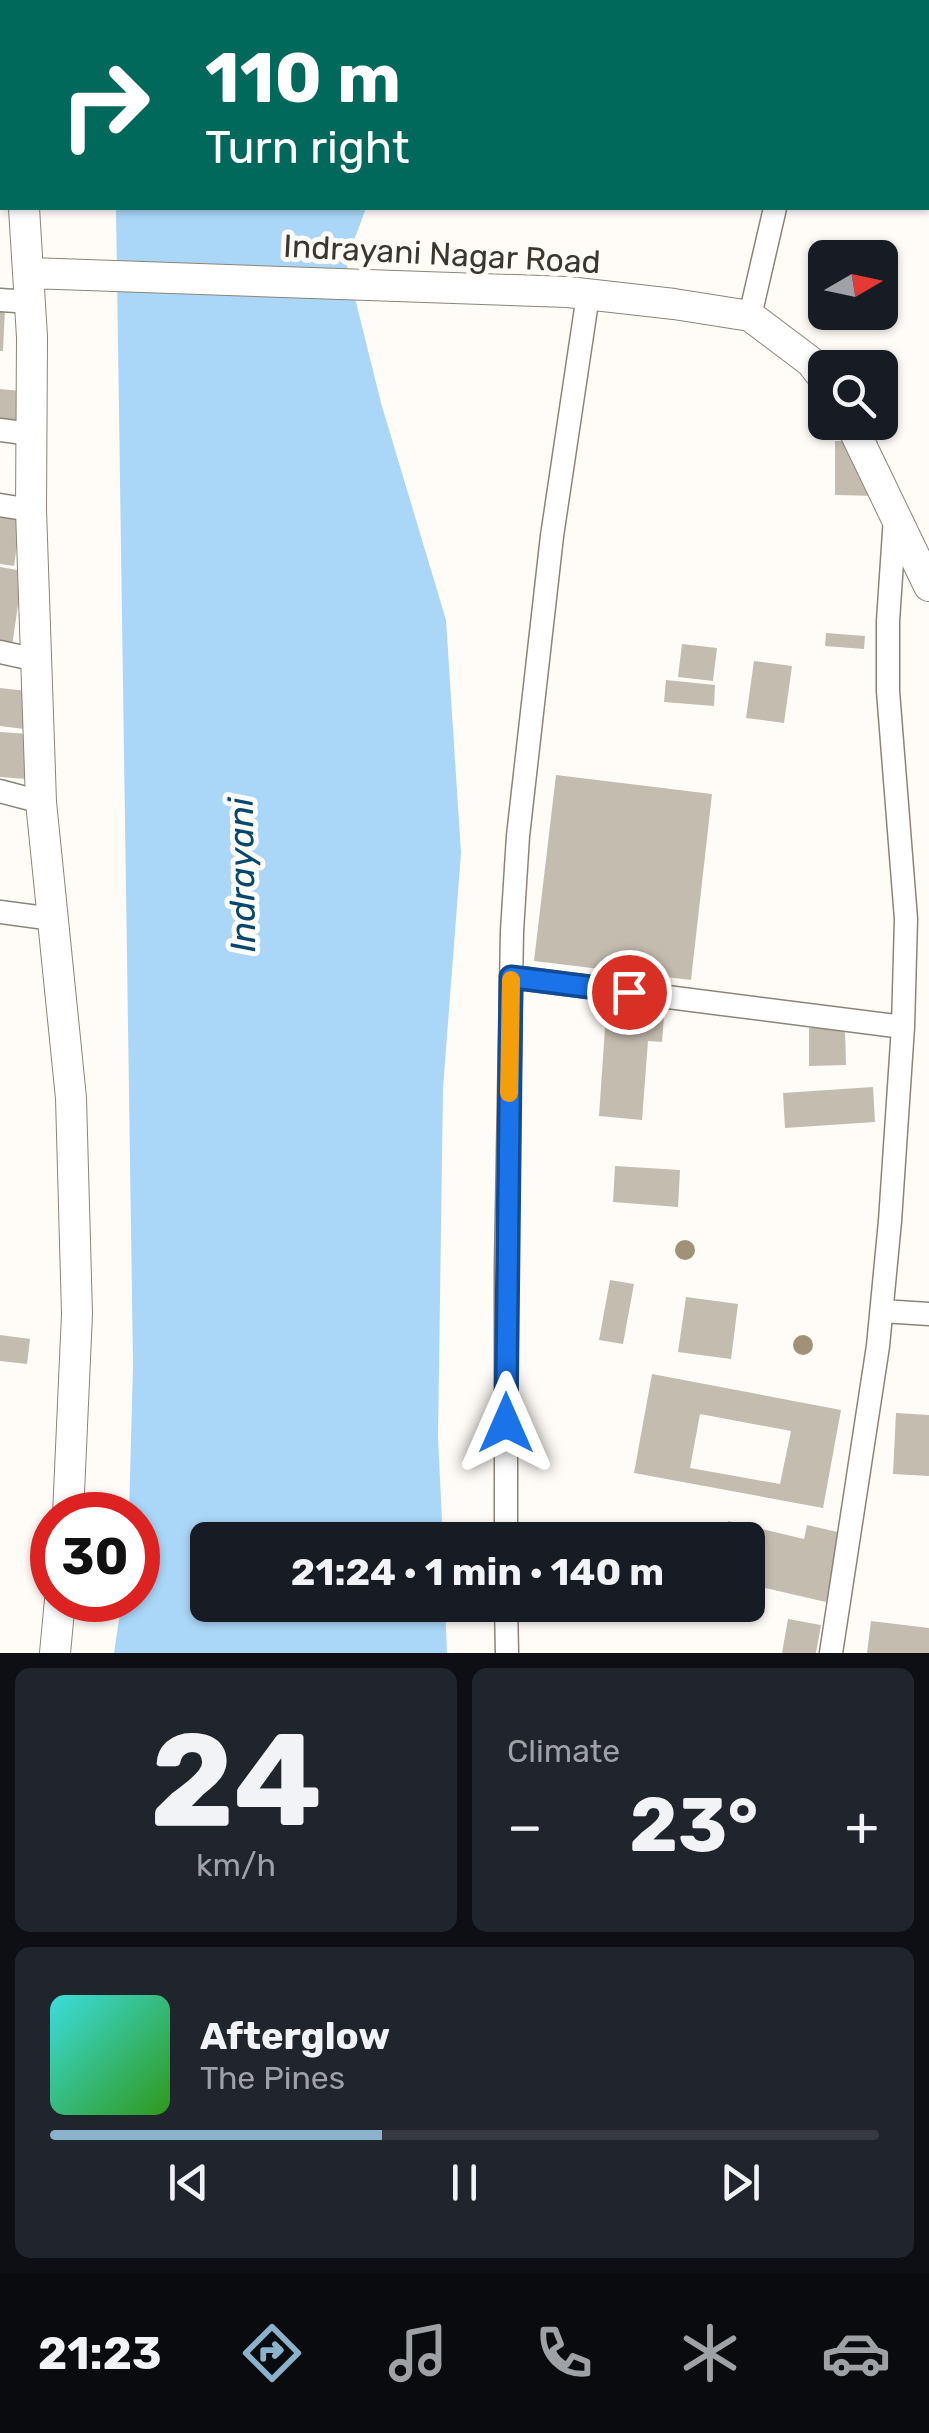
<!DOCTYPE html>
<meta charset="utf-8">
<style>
:root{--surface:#171b24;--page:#20242c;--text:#f1f3f6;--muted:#9ea1a6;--line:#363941;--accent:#8ab2ca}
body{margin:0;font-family:Rubik,sans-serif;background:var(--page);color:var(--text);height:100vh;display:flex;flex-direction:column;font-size:38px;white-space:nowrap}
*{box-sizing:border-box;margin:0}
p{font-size:32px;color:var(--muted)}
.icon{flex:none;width:55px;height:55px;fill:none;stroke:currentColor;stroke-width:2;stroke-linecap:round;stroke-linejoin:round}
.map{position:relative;height:1653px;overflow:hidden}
.drawer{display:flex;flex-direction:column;gap:15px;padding:15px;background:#0d0f14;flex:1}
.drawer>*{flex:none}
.hud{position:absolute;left:0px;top:0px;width:930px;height:210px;box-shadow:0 2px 8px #0004;background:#00695c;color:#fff;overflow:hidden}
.needle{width:65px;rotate:81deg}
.buttons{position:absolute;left:808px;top:240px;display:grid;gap:20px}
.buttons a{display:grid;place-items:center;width:90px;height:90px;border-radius:15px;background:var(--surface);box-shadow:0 2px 8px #0004;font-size:50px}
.speed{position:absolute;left:30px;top:1492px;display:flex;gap:20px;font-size:50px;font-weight:700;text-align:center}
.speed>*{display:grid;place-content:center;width:130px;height:130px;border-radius:50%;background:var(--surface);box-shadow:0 2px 8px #0004;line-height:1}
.speed .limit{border:15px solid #d22;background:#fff;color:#111}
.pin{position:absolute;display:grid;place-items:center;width:85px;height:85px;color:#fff;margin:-42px;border:5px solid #fff;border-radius:50%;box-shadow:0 2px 10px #0007}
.me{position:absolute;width:110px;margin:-55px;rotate:0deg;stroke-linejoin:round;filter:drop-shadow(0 0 8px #0008)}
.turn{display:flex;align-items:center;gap:35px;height:210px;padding:0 40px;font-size:45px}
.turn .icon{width:130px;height:130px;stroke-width:2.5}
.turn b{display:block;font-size:70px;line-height:85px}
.big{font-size:75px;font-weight:700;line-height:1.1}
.drawer .widget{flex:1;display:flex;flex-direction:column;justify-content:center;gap:15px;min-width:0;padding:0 35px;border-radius:15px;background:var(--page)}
.drawer .dial{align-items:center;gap:0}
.dial b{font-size:130px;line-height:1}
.song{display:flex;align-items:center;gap:30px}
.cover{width:120px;height:120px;border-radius:15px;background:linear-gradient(135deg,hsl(180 70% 55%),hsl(110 70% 35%))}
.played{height:10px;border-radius:5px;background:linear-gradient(90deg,var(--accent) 40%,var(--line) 40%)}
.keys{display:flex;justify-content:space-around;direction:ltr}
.heat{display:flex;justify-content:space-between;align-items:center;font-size:55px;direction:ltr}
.drawer .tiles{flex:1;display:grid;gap:15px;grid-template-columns:1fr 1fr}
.widget:last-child{grid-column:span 2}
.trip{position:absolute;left:190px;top:1522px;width:575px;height:100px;border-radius:15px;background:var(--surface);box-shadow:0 2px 8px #0004;font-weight:700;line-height:100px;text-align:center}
.tab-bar{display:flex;height:160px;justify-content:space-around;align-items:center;background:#090b0e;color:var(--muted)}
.tab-bar .icon{width:70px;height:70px}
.tab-bar .on{color:var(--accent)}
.tab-bar b{font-size:45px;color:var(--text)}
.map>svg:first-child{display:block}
.water{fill:#aad6f7}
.building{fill:#c4bcaf;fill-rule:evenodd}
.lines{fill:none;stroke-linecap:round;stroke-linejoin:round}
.street-casing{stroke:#8c8478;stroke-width:25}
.secondary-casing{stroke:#8c8478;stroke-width:32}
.street{stroke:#fff;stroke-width:22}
.secondary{stroke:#fff;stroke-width:30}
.tree{fill:#a09177}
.route-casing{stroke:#114b97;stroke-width:25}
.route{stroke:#1a73e8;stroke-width:18}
.slow{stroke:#f59e0b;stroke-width:18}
.labels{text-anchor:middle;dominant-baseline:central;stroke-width:10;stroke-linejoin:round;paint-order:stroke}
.street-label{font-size:32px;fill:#3a3731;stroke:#fffbf6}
.water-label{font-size:35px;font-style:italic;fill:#03486f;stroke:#fffbf6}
</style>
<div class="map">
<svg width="929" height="1653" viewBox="0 0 929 1653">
<rect width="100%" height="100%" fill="#fffbf6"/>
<path class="water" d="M77,0H382V2Z
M116,208H366L346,262L381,403L446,620L461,853L443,1088L438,1438L443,1540H208V1605H445L447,1653H114L122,1600H138V1515H129L133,1365Z"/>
<path class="building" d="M0,308H5L3,351H0Z
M0,389L20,391L16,427L0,426Z
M835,441H878V496L835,495Z
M0,513L21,517L14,566L0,564Z
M0,567L23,571L12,646L0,644Z
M826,633L865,636L864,649L825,646Z
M682,644L717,648L713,681L678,677Z
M754,661L792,666L784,723L746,718Z
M666,680L715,685L714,706L664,702Z
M0,688L36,692L32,730L0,726Z
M0,732L29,734L26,779L0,777Z
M556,775L712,794L691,980L534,961Z
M607,999L665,1003L662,1042L648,1041L642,1120L599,1116Z
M809,1028H845L846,1065L809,1066Z
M873,1087L875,1122L785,1128L783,1093Z
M615,1166L680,1170L678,1207L613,1202Z
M610,1280L634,1284L623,1344L599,1340Z
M686,1297L738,1304L731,1359L678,1352Z
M0,1335L30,1339L27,1364L0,1361Z
M652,1374L841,1410L823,1508L634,1473ZM700,1414L791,1431L780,1484L690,1468Z
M896,1413L929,1415V1476L893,1474Z
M728,1521L804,1539L807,1525L842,1533L826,1602L748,1584V1540H724Z
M788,1619L821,1625L816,1653H782Z
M871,1621L929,1628V1653H867Z"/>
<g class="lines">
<defs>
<path id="street" d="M813,2V0
M928,152H929
M0,300L31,302
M750,316L775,208
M0,430L31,434
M0,505L31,510
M0,652L37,660
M0,791L41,802
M0,912L53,919
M511,977L903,1027
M882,1311L929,1314
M506,1540V1267L512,931L518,836L552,536L588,295
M506,1605L507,1653
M831,1653L878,1346L890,1221L903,1027L906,919L888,691V621L895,517"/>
<path id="secondary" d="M0,31L2,47
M24,208L32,337L31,510L41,802L71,1098L77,1314L68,1515
M30,273L568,292L674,304L750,316L811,362L825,380
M850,422L929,586
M55,1653L60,1600"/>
</defs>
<use href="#street" class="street-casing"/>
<use href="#secondary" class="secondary-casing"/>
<use href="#street" class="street"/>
<use href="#secondary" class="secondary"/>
</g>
<g class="tree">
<circle cx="685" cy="1250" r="10"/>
<circle cx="803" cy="1345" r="10"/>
</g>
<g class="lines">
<defs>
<path id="route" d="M506,1423L511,977L629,992"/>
</defs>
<use href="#route" class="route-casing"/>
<use href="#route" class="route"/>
<path class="slow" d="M509,1093L511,980"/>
</g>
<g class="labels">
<g class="street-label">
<text transform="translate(442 254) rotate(3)">Indrayani Nagar Road</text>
</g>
<g class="water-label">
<text transform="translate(242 875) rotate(-91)">Indrayani</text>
</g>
</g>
</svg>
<div class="buttons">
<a><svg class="needle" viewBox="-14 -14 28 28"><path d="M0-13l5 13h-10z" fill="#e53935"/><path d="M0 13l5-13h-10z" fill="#9ea1a6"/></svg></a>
<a><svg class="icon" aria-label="search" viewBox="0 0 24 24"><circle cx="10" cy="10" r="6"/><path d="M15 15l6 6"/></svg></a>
</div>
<div class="speed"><div class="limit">30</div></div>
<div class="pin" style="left:629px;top:992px;background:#d93025"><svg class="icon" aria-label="arrive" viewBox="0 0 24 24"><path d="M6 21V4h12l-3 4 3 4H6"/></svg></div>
<svg class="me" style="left:506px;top:1423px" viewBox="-20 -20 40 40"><path d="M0-17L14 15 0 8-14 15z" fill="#1a73e8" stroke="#fff" stroke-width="4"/></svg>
<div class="trip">21:24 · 1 min · 140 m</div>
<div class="hud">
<div class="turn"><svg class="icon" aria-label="right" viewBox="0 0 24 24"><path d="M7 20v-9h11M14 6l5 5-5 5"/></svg><div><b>110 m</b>Turn right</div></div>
</div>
</div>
<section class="drawer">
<div class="tiles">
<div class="widget dial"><b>24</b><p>km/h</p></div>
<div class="widget"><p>Climate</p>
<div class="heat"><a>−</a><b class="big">23°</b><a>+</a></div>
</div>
<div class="widget">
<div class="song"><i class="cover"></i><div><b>Afterglow</b><p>The Pines</p></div></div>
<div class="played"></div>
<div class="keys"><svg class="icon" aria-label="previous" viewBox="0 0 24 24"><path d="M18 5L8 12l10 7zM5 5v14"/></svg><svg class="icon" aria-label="pause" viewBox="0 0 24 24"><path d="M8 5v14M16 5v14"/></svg><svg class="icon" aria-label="next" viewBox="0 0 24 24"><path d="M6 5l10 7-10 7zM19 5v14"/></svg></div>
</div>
</div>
</section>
<nav class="tab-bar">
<b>21:23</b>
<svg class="icon on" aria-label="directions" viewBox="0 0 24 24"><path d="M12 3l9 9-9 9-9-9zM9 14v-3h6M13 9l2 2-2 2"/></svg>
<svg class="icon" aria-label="music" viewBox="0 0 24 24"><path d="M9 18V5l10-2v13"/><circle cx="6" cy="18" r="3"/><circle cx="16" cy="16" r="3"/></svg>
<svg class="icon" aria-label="phone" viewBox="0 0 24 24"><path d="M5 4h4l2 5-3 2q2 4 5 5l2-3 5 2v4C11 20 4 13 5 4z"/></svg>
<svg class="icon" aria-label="climate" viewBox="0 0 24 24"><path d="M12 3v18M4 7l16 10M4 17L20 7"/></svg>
<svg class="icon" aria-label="car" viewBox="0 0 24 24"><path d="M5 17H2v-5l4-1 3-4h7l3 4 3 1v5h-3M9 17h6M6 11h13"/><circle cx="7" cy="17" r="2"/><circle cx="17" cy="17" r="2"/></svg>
</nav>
